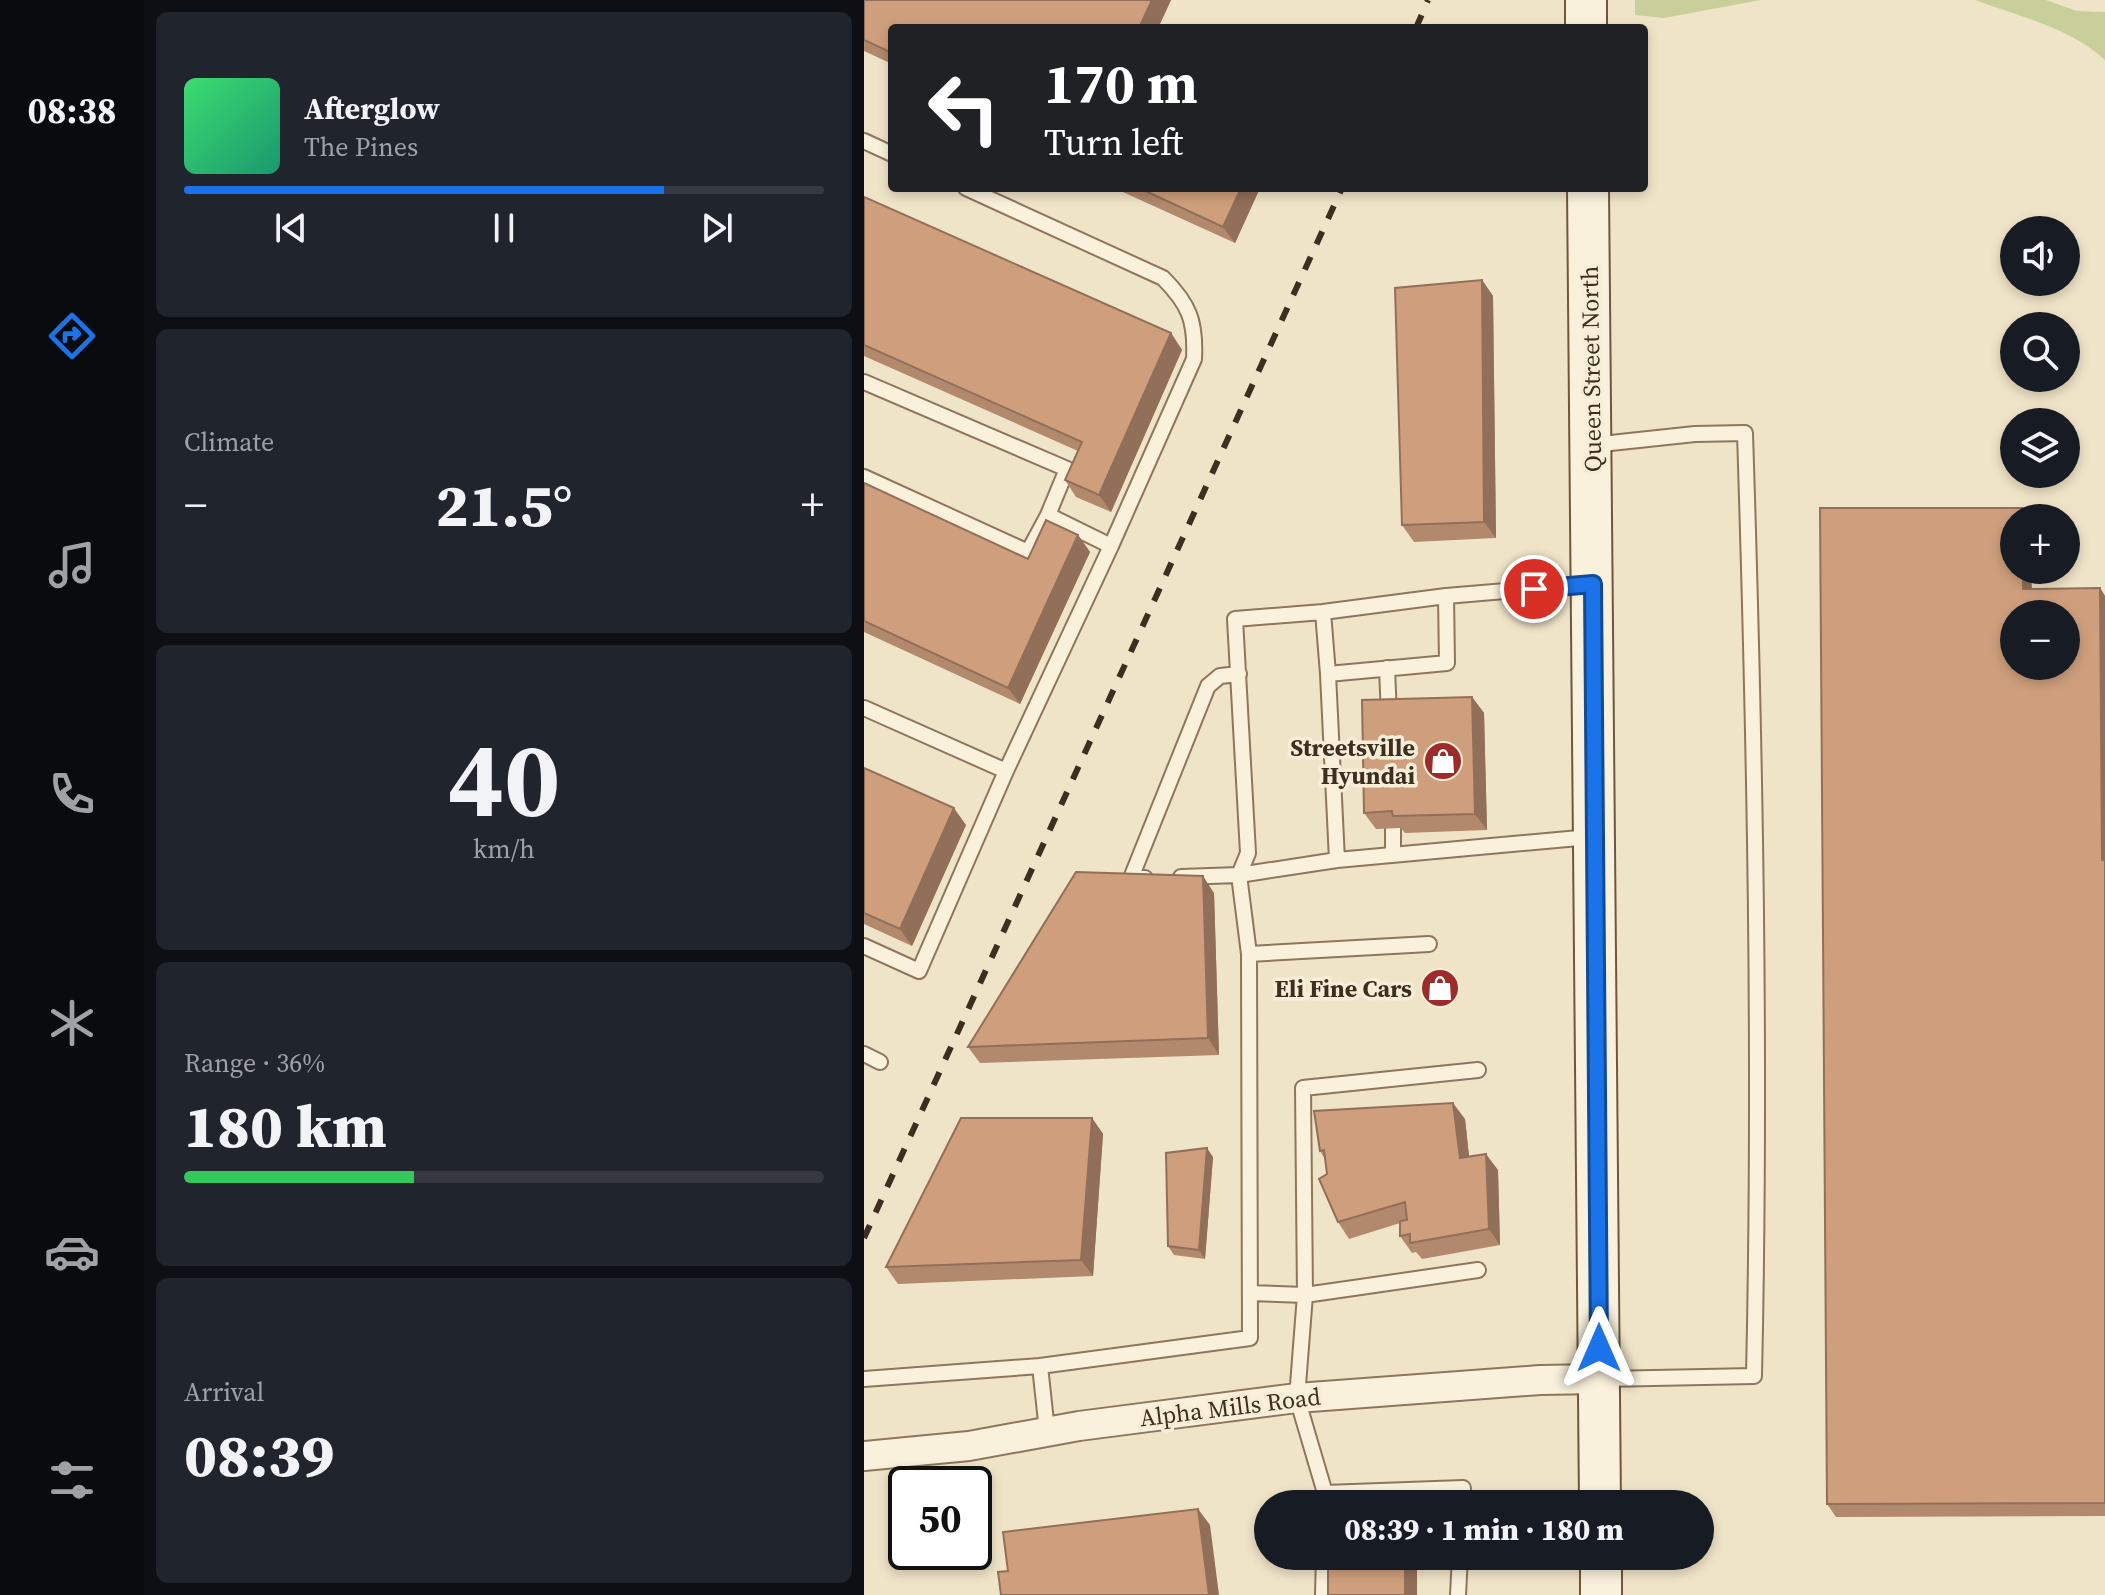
<!DOCTYPE html>
<meta charset="utf-8">
<style>
:root{--surface:#171b24;--page:#20242c;--text:#f1f3f6;--muted:#9ea1a6;--line:#363941;--accent:#1a73e8}
body{margin:0;font-family:"Source Serif 4",serif;background:var(--page);color:var(--text);height:100vh;display:flex;flex-direction:column;font-size:30px;white-space:nowrap}
*{box-sizing:border-box;margin:0}
p{font-size:26px;color:var(--muted)}
.icon{flex:none;width:44px;height:44px;fill:none;stroke:currentColor;stroke-width:2;stroke-linecap:round;stroke-linejoin:round}
.map{position:relative;flex:1;overflow:hidden}
.details{display:flex;flex-direction:column;gap:12px;padding:12px;background:#0d0f14;width:720px}
.details>*{flex:none}
.top-card{position:absolute;left:24px;top:24px;width:760px;height:168px;border-radius:8px;box-shadow:0 4px 12px #0003;background:#202124;color:#fff;overflow:hidden}
.fabs{position:absolute;left:1136px;top:216px;display:grid;gap:16px}
.fabs a{display:grid;place-items:center;width:80px;height:80px;border-radius:50%;background:var(--surface);box-shadow:0 4px 12px #0003;font-size:40px}
.speed{position:absolute;left:24px;top:1466px;display:flex;gap:16px;font-size:40px;font-weight:700;text-align:center}
.speed>*{display:grid;place-content:center;width:104px;height:104px;border-radius:50%;background:var(--surface);box-shadow:0 4px 12px #0003;line-height:1}
.speed .limit{border:4px solid #111;border-radius:12px;background:#fff;color:#111}
.pin{position:absolute;display:grid;place-items:center;width:68px;height:68px;color:#fff;margin:-34px;border:4px solid #fff;border-radius:50%;box-shadow:0 2px 8px #0007}
.me{position:absolute;width:88px;margin:-44px;rotate:0deg;stroke-linejoin:round;filter:drop-shadow(0 0 6px #0008)}
.turn{display:flex;align-items:center;gap:28px;height:168px;padding:0 24px;font-size:36px}
.turn .icon{width:104px;height:104px;stroke-width:2.5}
.turn b{display:block;font-size:56px;line-height:68px}
.big{font-size:60px;font-weight:800;line-height:1.1}
.details .widget{flex:1;display:flex;flex-direction:column;justify-content:center;gap:12px;min-width:0;padding:0 28px;border-radius:12px;background:var(--page)}
.details .dial{align-items:center;gap:0}
.dial b{font-size:104px;line-height:1}
.song{display:flex;align-items:center;gap:24px}
.cover{width:96px;height:96px;border-radius:12px;background:linear-gradient(135deg,hsl(140 70% 55%),hsl(160 70% 35%))}
.played{height:8px;border-radius:4px;background:linear-gradient(90deg,var(--accent) 75%,var(--line) 75%)}
.keys{display:flex;justify-content:space-around;direction:ltr}
.heat{display:flex;justify-content:space-between;align-items:center;font-size:44px;direction:ltr}
.charge{height:12px;border-radius:6px;background:linear-gradient(90deg,#34c759 36%,var(--line) 0)}
.trip{position:absolute;left:390px;top:1490px;width:460px;height:80px;border-radius:40px;background:var(--surface);box-shadow:0 4px 12px #0003;font-weight:800;line-height:80px;text-align:center}
main{display:flex;flex:1;min-height:0}
.dock{display:flex;flex-direction:column;width:144px;justify-content:space-around;align-items:center;background:#090b0e;color:var(--muted)}
.dock .icon{width:56px;height:56px}
.dock .active{color:var(--accent)}
.dock b{font-size:36px;color:var(--text)}
.map>svg:first-child{display:block}
.green{fill:#c9cf9b}
.lines{fill:none;stroke-linecap:round;stroke-linejoin:round}
.service-casing{stroke:#8d765c;stroke-width:18}
.minor-casing{stroke:#8d765c;stroke-width:32}
.secondary-casing{stroke:#6f573f;stroke-width:44}
.service{stroke:#faf1dc;stroke-width:14}
.minor{stroke:#faf1dc;stroke-width:28}
.secondary{stroke:#faf1dc;stroke-width:40}
.rail{stroke:#3d2e20;stroke-width:6;stroke-dasharray:14 14;stroke-linecap:butt}
.wall{fill:#b2896c;fill-rule:evenodd}
.shaded-wall{fill:#916f58}
.building{fill:#cf9f7d;stroke:#916f58;stroke-width:2;fill-rule:evenodd}
.route-casing{stroke:#114b97;stroke-width:20}
.route{stroke:#1a73e8;stroke-width:14}
.labels{text-anchor:middle;dominant-baseline:central;stroke-width:7;stroke-linejoin:round;paint-order:stroke}
.street-label{font-size:24px;fill:#3d2e20;stroke:#f7eed8}
.poi-label{font-size:24px;font-weight:bold;fill:#3d2e20;stroke:#f7eed8;text-anchor:end}
</style>
<main>
<nav class="dock">
<b>08:38</b>
<svg class="icon active" aria-label="directions" viewBox="0 0 24 24"><path d="M12 3l9 9-9 9-9-9zM9 14v-3h6M13 9l2 2-2 2"/></svg>
<svg class="icon" aria-label="music" viewBox="0 0 24 24"><path d="M9 18V5l10-2v13"/><circle cx="6" cy="18" r="3"/><circle cx="16" cy="16" r="3"/></svg>
<svg class="icon" aria-label="phone" viewBox="0 0 24 24"><path d="M5 4h4l2 5-3 2q2 4 5 5l2-3 5 2v4C11 20 4 13 5 4z"/></svg>
<svg class="icon" aria-label="climate" viewBox="0 0 24 24"><path d="M12 3v18M4 7l16 10M4 17L20 7"/></svg>
<svg class="icon" aria-label="car" viewBox="0 0 24 24"><path d="M5 17H2v-5l4-1 3-4h7l3 4 3 1v5h-3M9 17h6M6 11h13"/><circle cx="7" cy="17" r="2"/><circle cx="17" cy="17" r="2"/></svg>
<svg class="icon" aria-label="filters" viewBox="0 0 24 24"><path d="M4 7h16M4 17h16"/><circle cx="9" cy="7" r="2"/><circle cx="15" cy="17" r="2"/></svg>
</nav>
<section class="details">
<div class="widget">
<div class="song"><i class="cover"></i><div><b>Afterglow</b><p>The Pines</p></div></div>
<div class="played"></div>
<div class="keys"><svg class="icon" aria-label="previous" viewBox="0 0 24 24"><path d="M18 5L8 12l10 7zM5 5v14"/></svg><svg class="icon" aria-label="pause" viewBox="0 0 24 24"><path d="M8 5v14M16 5v14"/></svg><svg class="icon" aria-label="next" viewBox="0 0 24 24"><path d="M6 5l10 7-10 7zM19 5v14"/></svg></div>
</div>
<div class="widget"><p>Climate</p>
<div class="heat"><a>−</a><b class="big">21.5°</b><a>+</a></div>
</div>
<div class="widget dial"><b>40</b><p>km/h</p></div>
<div class="widget"><p>Range · 36%</p><b class="big">180 km</b><div class="charge"></div></div>
<div class="widget"><p>Arrival</p><b class="big">08:39</b></div>
</section>
<div class="map">
<svg width="1241" height="1595" viewBox="0 0 1241 1595">
<rect width="100%" height="100%" fill="#f0e4c8"/>
<path class="green" d="M771,0H897L800,18L771,15Z
M1111,0H1182L1213,11L1241,12V60C1205,27 1156,17 1111,0Z"/>
<g class="lines">
<defs>
<path id="service" d="M0,141L28,154
M0,382L203,469L184,515
M728,445L831,434L881,433C891,747 897,1061 890,1376L739,1379
M0,477L164,552L184,515L247,546L330,359C332,321 325,304 299,278L102,188
M459,612L464,674L583,663L582,596
M523,668L525,716
M464,674L473,860
M0,708L142,771L247,546
M529,828V855
M317,877L375,875L473,860L726,837
M281,878H267L344,686L356,676L375,674
M0,946L55,971L142,771
M385,954L565,944
M0,1054L16,1062
M386,1293L441,1295L614,1270
M176,1366L386,1338L385,954L375,875L384,853L371,619L459,612L582,596L723,584
M0,1379L176,1366L183,1431
M461,1493L599,1488L598,1504
M460,1504L461,1493L433,1398L441,1295L439,1088L614,1070
M459,1595L460,1556
M594,1595L596,1556"/>
<path id="minor" d="M0,1456L105,1446L215,1426L433,1398L676,1380L735,1379"/>
<path id="secondary" d="M722,0V28
M724,188L736,1504
M737,1556V1595"/>
</defs>
<use href="#service" class="service-casing"/>
<use href="#minor" class="minor-casing"/>
<use href="#secondary" class="secondary-casing"/>
<use href="#service" class="service"/>
<use href="#minor" class="minor"/>
<use href="#secondary" class="secondary"/>
<path class="rail" d="M552,28L564,0
M0,1238L478,188"/>
</g>
<path class="wall" d="M0,0H307L294,28H28V64L0,51Z
M250,188H396L371,243Z
M0,197L307,333L318,350L247,512L212,497L201,480L214,451L0,356Z
M618,280L629,296L632,538L550,542L538,525Z
M0,483L164,559L214,535L226,552L156,704L0,632Z
M956,508H1158L1165,518H1150V570H1167L1168,589L1236,588L1241,596V1516L972,1517L963,1504ZM1150,614H1202V666H1150Z
M608,697L620,713L623,830L541,833L537,828L512,829L500,813Z
M0,768L102,825L48,946L0,924Z
M350,893L355,1055L116,1063L104,1047Z
M228,1118L239,1134L229,1276L34,1284L22,1267Z
M601,1119L605,1157L634,1170L636,1245L558,1259L552,1252L548,1253L536,1236V1223L485,1239L474,1222L461,1159L456,1151Z
M349,1157L341,1259L310,1255L304,1246Z"/>
<path class="shaded-wall" d="M288,0H307L294,28H275Z
M377,188H396L371,243L359,227Z
M618,280L629,296L632,538L620,522Z
M307,333L318,350L247,512L235,495Z
M1158,508L1165,518H1158Z
M214,535L226,552L156,704L144,688Z
M1159,570H1167L1168,602L1159,589Z
M1236,588L1241,596V864L1238,860Z
M608,697L620,713L623,830L611,814Z
M90,808L102,825L48,946L36,929Z
M339,876L350,893L355,1055L344,1038Z
M589,1103L601,1119L607,1174L596,1158Z
M228,1118L239,1134L229,1276L217,1260Z
M343,1148L349,1157L341,1259L335,1250Z
M622,1154L634,1170L636,1245L625,1229Z
M334,1509L346,1525L355,1595H345Z
M541,1556H553V1595H541Z"/>
<path class="building" d="M0,0H288L275,28H28V53L0,40Z
M275,188H377L359,227Z
M0,197L307,333L235,495L201,480L218,442L0,345Z
M618,280L620,522L538,525L531,288Z
M0,483L164,559L182,520L214,535L144,688L0,621Z
M956,508H1158V518H1150V570H1159V589L1236,588L1238,860H1241V1503L963,1504ZM1150,614H1202V666H1150Z
M608,697L611,814L529,816L528,811L500,813L498,700Z
M0,768L90,808L36,929L0,913Z
M212,872L339,876L344,1038L104,1047Z
M589,1103L596,1158L622,1154L625,1229L546,1243V1234L536,1236V1221L543,1220L541,1202L474,1222L455,1179L463,1174L460,1150L456,1151L450,1111Z
M97,1118H228L217,1260L22,1267Z
M343,1148L335,1250L304,1246L302,1153Z
M464,1501H541V1504H464Z
M334,1509L345,1595H137L134,1572L144,1571L139,1532Z
M464,1556H541V1595H464Z"/>
<g class="lines">
<defs>
<path id="route" d="M670,589L729,584L735,1348"/>
</defs>
<use href="#route" class="route-casing"/>
<use href="#route" class="route"/>
</g>
<defs>
<symbol id="shop-disc" viewBox="-11 -11 22 22"><circle r="9.5" fill="#9e2a2b" stroke="#f7eed8"/><path d="M-5-2.5h2.3a2.7 3.5 0 0 1 5.4 0H5L5.5 6h-11ZM-1.5-2.5h3a1.5 2.3 0 0 0-3 0Z" fill="#fff"/></symbol>
</defs>
<g fill-rule="evenodd">
<use href="#shop-disc" x="557" y="739" width="44" height="44"/>
<use href="#shop-disc" x="554" y="966" width="44" height="44"/>
</g>
<g class="labels">
<g class="street-label">
<text transform="translate(727 369) rotate(-91)">Queen Street North</text>
<text transform="translate(366 1407) rotate(-7)">Alpha Mills Road</text>
</g>
<g class="poi-label">
<text x="551" y="747">Streetsville<tspan x="551" dy="28">Hyundai</tspan></text>
<text x="548" y="988">Eli Fine Cars</text>
</g>
</g>
</svg>
<div class="fabs">
<a><svg class="icon" aria-label="sound" viewBox="0 0 24 24"><path d="M4 9h4l5-4v14l-5-4H4zM17 9q2 3 0 6"/></svg></a>
<a><svg class="icon" aria-label="search" viewBox="0 0 24 24"><circle cx="10" cy="10" r="6"/><path d="M15 15l6 6"/></svg></a>
<a><svg class="icon" aria-label="layers" viewBox="0 0 24 24"><path d="M12 4l9 5-9 5-9-5zM3 14l9 5 9-5"/></svg></a>
<a>+</a>
<a>−</a>
</div>
<div class="speed"><div class="limit">50</div></div>
<div class="pin" style="left:670px;top:589px;background:#d93025"><svg class="icon" aria-label="arrive" viewBox="0 0 24 24"><path d="M6 21V4h12l-3 4 3 4H6"/></svg></div>
<svg class="me" style="left:735px;top:1348px" viewBox="-20 -20 40 40"><path d="M0-17L14 15 0 8-14 15z" fill="#1a73e8" stroke="#fff" stroke-width="4"/></svg>
<div class="trip">08:39 · 1 min · 180 m</div>
<div class="top-card">
<div class="turn"><svg class="icon" aria-label="left" viewBox="0 0 24 24"><path d="M17 20v-9H6M10 6l-5 5 5 5"/></svg><div><b>170 m</b>Turn left</div></div>
</div>
</div>
</main>
